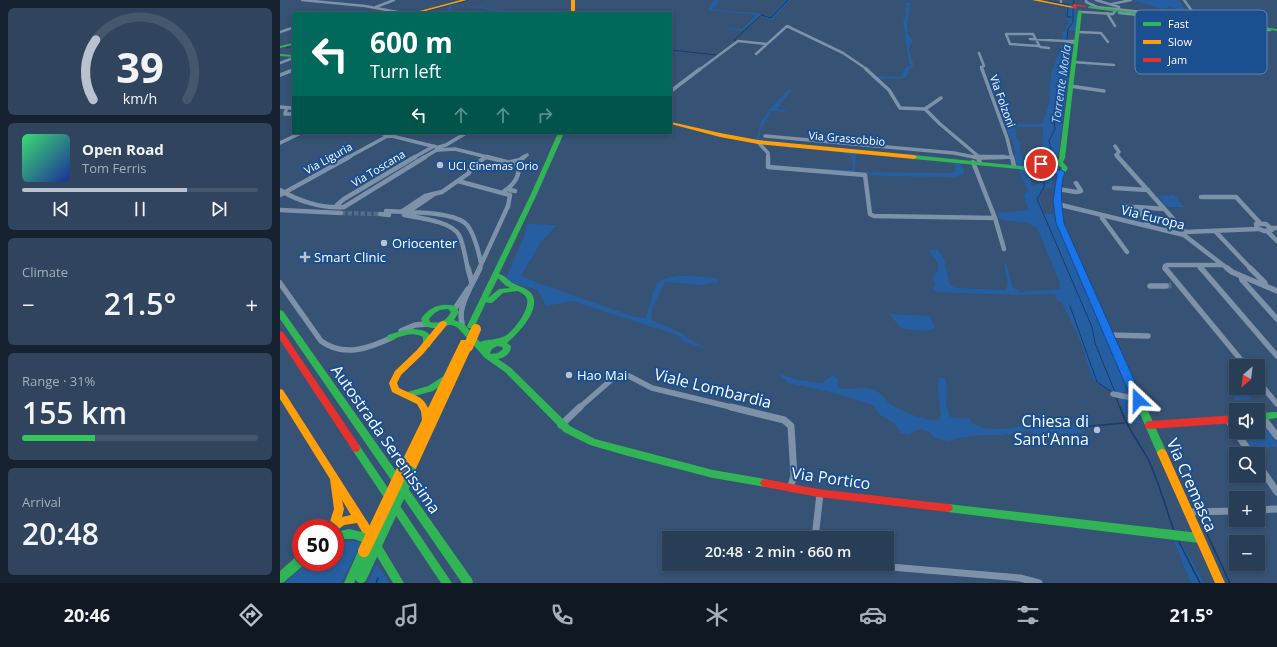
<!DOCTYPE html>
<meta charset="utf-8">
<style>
:root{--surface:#283e57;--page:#30455d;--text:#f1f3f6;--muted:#a5aeba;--line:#44576d;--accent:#b9c2ce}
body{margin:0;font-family:"Open Sans",sans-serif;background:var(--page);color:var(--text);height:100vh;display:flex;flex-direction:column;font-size:15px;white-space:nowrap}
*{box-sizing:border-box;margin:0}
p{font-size:13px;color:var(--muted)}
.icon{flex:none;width:22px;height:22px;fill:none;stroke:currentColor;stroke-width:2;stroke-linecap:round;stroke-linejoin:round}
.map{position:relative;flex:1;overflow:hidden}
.side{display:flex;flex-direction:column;gap:8px;padding:8px;background:#162230;width:280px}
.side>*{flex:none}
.hud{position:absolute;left:12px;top:12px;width:380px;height:122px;border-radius:0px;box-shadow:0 2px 6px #0003,0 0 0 1px var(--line);background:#00695c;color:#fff;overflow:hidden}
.needle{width:26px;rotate:208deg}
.buttons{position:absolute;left:949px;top:359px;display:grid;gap:8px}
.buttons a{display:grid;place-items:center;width:36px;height:36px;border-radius:0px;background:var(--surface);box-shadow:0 2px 6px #0003,0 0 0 1px var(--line);font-size:20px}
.speed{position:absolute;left:12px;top:519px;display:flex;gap:8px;font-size:20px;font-weight:700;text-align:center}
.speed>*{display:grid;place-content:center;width:52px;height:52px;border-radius:50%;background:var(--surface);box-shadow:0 2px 6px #0003,0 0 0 1px var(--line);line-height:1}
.speed .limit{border:6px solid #d22;background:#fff;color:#111}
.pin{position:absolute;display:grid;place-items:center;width:34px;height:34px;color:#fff;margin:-17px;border:2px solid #fff;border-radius:50%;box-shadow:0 1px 4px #0007}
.me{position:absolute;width:44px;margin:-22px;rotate:337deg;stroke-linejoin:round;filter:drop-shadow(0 0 3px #0008)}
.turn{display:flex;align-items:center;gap:14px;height:84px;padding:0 12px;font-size:18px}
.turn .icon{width:52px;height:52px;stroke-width:2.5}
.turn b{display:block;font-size:28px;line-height:34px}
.lanes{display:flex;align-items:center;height:38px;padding:0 12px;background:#0003;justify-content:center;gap:20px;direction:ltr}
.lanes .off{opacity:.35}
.big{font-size:30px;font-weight:600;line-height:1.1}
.side .tile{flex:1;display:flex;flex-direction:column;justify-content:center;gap:6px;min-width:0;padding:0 14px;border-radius:6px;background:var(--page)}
.side .dial{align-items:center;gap:0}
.dial svg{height:104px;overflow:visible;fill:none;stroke:var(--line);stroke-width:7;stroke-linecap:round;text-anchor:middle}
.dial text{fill:var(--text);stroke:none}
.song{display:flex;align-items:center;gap:12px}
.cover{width:48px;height:48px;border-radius:6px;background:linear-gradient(135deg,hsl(140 70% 55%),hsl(230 70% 35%))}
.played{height:4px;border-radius:2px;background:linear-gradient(90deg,var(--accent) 70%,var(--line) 70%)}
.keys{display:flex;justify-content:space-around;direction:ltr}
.heat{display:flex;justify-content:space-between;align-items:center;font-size:22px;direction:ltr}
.charge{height:6px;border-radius:3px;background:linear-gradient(90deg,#34c759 31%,var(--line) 0)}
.trip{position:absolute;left:382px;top:531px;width:232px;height:40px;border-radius:0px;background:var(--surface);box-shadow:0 2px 6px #0003,0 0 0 1px var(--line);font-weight:600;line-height:40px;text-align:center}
.tabs{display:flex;height:64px;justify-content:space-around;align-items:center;background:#101923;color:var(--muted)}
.tabs .icon{width:28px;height:28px}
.tabs .current{color:var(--accent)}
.tabs b{font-size:18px;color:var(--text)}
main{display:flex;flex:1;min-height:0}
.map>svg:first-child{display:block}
.green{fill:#265fa1}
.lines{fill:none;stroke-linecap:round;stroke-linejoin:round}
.stream-far1{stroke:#153c6e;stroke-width:1}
.stream{stroke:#153c6e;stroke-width:1.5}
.street-tunnel-far1{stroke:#546c89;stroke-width:4.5;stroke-dasharray:4.5 2;stroke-linecap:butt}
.street-tunnel{stroke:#546c89;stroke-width:5.5;stroke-dasharray:5.5 2.5;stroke-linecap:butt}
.street-far4{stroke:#7d92a8;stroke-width:2.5}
.street-far3{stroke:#7d92a8;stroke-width:3.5}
.street-far2{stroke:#7d92a8;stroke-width:4.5}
.street-far1{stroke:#7d92a8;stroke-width:5.5}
.street{stroke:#7d92a8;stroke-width:7}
.fast{fill:#30b455;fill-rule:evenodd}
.slow{fill:#ff9f0a;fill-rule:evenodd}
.jam{fill:#e5322d;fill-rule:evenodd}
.fast-bridge{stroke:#30b455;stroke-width:12}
.slow-bridge-far1{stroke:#ff9f0a;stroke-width:10}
.slow-bridge{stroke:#ff9f0a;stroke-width:12}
.route{fill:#1a73e8;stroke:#114b97}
.poi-dot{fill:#b9c2ce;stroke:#1b4f8f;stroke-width:1.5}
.labels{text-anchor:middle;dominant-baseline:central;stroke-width:4;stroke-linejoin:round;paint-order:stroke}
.far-street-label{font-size:11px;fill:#fff;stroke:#1b4f8f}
.far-poi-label{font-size:11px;fill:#fff;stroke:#1b4f8f;text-anchor:start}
.far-water-label{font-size:12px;font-style:italic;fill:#b5d3f5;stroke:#1b4f8f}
.street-label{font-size:13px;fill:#fff;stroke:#1b4f8f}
.poi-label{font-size:13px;fill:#fff;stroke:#1b4f8f;text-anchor:start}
.near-street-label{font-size:16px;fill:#fff;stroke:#1b4f8f}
.near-poi-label{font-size:16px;fill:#fff;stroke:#1b4f8f;text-anchor:end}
.key{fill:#1b4f8f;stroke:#5f84b1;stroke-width:1}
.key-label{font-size:11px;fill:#fff}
</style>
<main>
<section class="side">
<div class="tile dial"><svg viewBox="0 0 100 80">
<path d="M14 69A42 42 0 1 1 86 69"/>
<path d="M14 69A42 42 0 0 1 16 23" stroke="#b9c2ce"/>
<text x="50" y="56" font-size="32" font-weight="700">39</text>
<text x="50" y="72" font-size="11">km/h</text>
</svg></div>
<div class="tile">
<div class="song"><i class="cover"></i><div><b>Open Road</b><p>Tom Ferris</p></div></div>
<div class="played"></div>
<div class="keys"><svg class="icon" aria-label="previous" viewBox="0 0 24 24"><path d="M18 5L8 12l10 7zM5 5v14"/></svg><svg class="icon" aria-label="pause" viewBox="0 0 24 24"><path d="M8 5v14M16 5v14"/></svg><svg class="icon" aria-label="next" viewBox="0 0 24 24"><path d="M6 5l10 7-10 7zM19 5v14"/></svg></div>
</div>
<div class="tile"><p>Climate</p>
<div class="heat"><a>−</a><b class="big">21.5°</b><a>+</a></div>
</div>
<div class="tile"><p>Range · 31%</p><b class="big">155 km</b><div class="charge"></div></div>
<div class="tile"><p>Arrival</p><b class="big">20:48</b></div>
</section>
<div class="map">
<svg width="997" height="583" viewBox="0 0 997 583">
<rect width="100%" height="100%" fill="#365274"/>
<path class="green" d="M434,0H439L436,6L432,9L434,10L477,13L491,17L506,0H510L492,20L496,22L480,16L464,31L450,29L448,31L450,28L462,29L477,15L428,10Z
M853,0H898L907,12L890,7L882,9Z
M626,3H631C629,9 626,28 628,34C629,37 633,38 632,42C631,45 629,47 629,51L633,63V67L628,70L627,76L625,78L595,79L606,88H604L590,76L621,77L626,67L630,66C626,50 626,35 623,20L626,15Z
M176,4L246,13H235L179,5L172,6L170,13H168L169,6L138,13L171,5Z
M786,6L798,10L796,31L789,30L788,40H783L782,33L786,30L789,21L786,19Z
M783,42L788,43L782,72L789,73L778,156L773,159H762L763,127H734L736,130V137L740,143V152L745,165L737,166L733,142L724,124H762L769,104L771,74Z
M509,89H512L497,109L509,112L491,111L480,131L479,141L476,140L481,122L488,111Z
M514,146L573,152L576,154L575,171L577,172L672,173L676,171L673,162H678L684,170L683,175L674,177L604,176L545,171V169L572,170L573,166L571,156C559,148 523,149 508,148L507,147Z
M738,168L747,170L750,174L752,187L758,184L761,173L769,175L773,178L772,189L764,187L759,197L764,214H774L775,220L860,420V423L848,421L836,392L822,387L812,378L800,340L782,303L777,300L775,294L736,295L658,292L653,290L655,284L652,278C654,275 657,274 658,270C661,263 652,257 648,250L657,249L664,259L669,283L671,286L676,288L726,290L728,283L724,265L727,264L732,287L740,292L779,289L780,283L757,228L748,223L722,220L719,218L718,213L748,210L744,195L748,190Z
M894,195L904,207H888L878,196Z
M247,224L277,225L260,243L241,276L261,284L355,317L365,318C370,307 371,296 376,285C383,271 425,277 439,279L438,282L420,285L389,282L384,283L372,309L371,320L397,331L427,349L405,342L397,335L293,301L266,306L258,290L225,280L244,237Z
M609,314L650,316L655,327C647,334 630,329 621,328Z
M499,374L518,380L542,383L553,375L558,379V388C570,391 584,385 595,390C601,393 605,399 609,403C618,410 649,423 659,420L661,416L658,390L659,377L664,378C669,387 666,395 666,404C667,408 669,413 670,417L691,419L692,423C711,435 738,425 759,425C772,425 784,426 797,426L804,433L758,434L746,431L722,435H701L680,438L667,441L654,437L648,431L641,429L628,435L621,433L614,423L600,415L595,407L590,404L551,392L508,383Z
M959,389L961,392H966L972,399L956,400L948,390Z
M978,421H981L997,442V447L972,448L960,432H978Z
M76,541L82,542L61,583H5L28,562H55V543Z
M894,541L902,544L924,583H912L910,581Z
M96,564L110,583H88Z"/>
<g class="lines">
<path class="stream-far1" d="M768,1L789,5
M793,5L794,0
M788,8L787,17H791
M139,13L188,0
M481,15L491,18L508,0
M456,41L454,40L480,16
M6,48L13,46
M391,50L436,55
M768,159L771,149L769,141L775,129L774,120L779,106L778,91L783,73L788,29L793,22V9
M765,174L764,187L757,199L812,327L815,343L835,392
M790,306L817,382L832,392
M836,397L840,408"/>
<path class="stream" d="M840,407C846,427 859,442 869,461C879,483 886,508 894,531
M801,427L844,423
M920,519L950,583
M899,542L920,583
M96,583L98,578"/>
<path class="street-tunnel-far1" d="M61,213L100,214"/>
<path class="street-tunnel" d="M886,286L893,285"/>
<path class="street-far4" d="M22,0L85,6L123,13
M781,0V2
M806,0V2L817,7L880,14
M816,0L839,7
M904,0L917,18
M832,4L851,0
M96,7L114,0
M803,12L833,14L835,11
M827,13L835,26
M848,14L839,13L901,19L917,24L931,23L990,30L982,29
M875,17L882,30L907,32
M918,18L936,20
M0,32L12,28
M797,32L821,33L828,42
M750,39L784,41
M796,41H784L796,43
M759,46L730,44L726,34H753L760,47L769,48
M699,53L704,66L701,67L702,70
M476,54L507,26L563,53L588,70
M793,62L834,65
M0,63L13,58
M419,70L458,41L487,44"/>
<path class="street-far3" d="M586,69L609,90L620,108L645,109L660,124L698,156L699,158
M702,69L727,138L732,158
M0,75L13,70
M790,86L824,91
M391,91L420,69
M0,107L11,108
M645,109L661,98
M6,110L5,114H13
M100,133L160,148L143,158
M485,136L674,153L699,158L732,157
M478,142L488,153V158
M0,143L21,133
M835,146L839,152L836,155L839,158
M159,147L166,145L186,133
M158,150L175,149L211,158
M67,158L111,134
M133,158L154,146
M204,158L206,157
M242,158L247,155"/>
<path class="street-far2" d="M207,157L238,165C241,177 232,186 223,192
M488,157V167L585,175L590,214L594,216L715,218
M695,157H724
M698,157L700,163
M732,157L734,166
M838,157L905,232L904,235
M231,162L240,160L244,157
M693,162L715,218L724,249
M744,168L764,173
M178,181L230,195L228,206L199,269
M230,187V190L235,191
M834,188L868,190
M778,189L796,192L801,191L796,183
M0,190C18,201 43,209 64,207L145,157
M0,195L69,157
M921,197H956L980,223
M777,204L904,235L948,269
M61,207L57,205L64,199L135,157
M846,207H857
M0,210L61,213
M106,211C125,212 170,211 185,223C193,229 199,253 201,263
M121,212L145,196L162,192L189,173L190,168L206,157
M128,212L153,195
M100,214L109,215
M124,215C139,218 171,221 179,235C184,245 185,258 188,269
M823,216L822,218L847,252
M976,224H986L992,230L984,231L977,228Z
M869,226L857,207L884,209
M991,228H997
M935,231L971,269
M905,232L978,229
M988,232L997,241
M918,265L921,269
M885,269V266L887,265H943"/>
<path class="street-far1" d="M188,268L192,283
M885,268L966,366
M921,268L997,356
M947,268L952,272L997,291
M970,268L985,283V286
M961,276L962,280L997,319
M0,283L41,341C64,358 90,348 113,337
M870,286H886
M174,310L188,289
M182,323C177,307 193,283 200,268
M121,331L135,325L147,324
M829,335L868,336
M978,381L997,404
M833,394L857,399
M299,408L338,374L349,376L372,388L455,408"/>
<path class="street" d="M451,407L504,420L511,426L514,476L510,488
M982,417L997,436
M948,420L956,431
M281,425L300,407
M956,432L971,454
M978,464L997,492
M978,510L997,509
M908,512L956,511
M535,538L540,494L538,493
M575,564L740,578L759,583"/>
<path class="fast" d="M809,6L909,19L910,17L917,20L946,21L997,29V31L946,23L916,22L912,21L808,8Z
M800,10L802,11L785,158L783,162L788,168C777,185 780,204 783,223L887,453L885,456L882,457L879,456L877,453L777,223C774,206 772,189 779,173L634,159L631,157L634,155L761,168L758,164C764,159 771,159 778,161L779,158L798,11ZM769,163L776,164L782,168L781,170L768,169L764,164Z
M13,43V45L0,48V46Z
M0,54L13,55V57L0,56Z
M278,133H284L257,194L219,274C225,275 229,282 235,284C240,287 247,288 251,293C263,308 238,334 227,343L231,346C231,353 225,358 218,359L231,368L290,426L315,439L433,470L485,479L488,480L490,483L488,486L485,487L433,478L348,456L310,445L284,432L225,372L205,358L178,328C169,322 167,327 158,328C153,329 149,327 144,326L141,319C149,307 161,302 175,306L179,312L174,320L184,324L200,342C208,339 217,340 225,336C234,331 250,309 247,299C246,295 241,293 238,291L223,293L212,303H209L206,302L194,328H188L187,326L251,194ZM218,278L225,285L230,288L219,289L208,298ZM160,310L168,309L171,312C166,321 160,324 150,322L149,319C152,315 155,312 160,310ZM217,346L222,347L223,349L218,353L211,354L210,353L212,349Z
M0,310L3,311L192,579L193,583H182L0,319Z
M134,329C145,330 155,333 150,347H144L143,345V337C133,331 122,336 111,340L108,339L107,337L108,335L124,330Z
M164,376L167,377L168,379L167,381L153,391L127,398L124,397L123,395L124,393L148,386Z
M997,412V418L978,421V413Z
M76,444L79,445L172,583H161L73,451L72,448L73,445Z
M668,504L919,533L923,535L924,538L923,541L919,543L668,512L665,511L663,508L665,505Z
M86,524L90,526L124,583H113L90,545L74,539H65L55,542V532L69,529L82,532L81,529L82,526Z
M84,546L88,547L89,551L74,583H64L80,547Z
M21,555V562H25V564L4,582L0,583V571L17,556Z"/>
<path class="slow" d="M181,0H187L138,13H132Z
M291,0H295V13H291Z
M752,0H760L795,7L793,8Z
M391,122L440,133L478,140L634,155L637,157L634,159L478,144L440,137L391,124Z
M163,321L166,322L167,324L166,326L143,354L121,375L117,383L119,388C130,394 143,395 148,408L181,340H187L188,342L187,345H191L192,347L133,475L130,476L127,475L125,472L126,470L124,471L121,470L119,467L142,420L141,411L137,404L112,392L109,383L115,371L137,350L160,322Z
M0,389L3,390L90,526L91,529L90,532L86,534L82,532L77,523L64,525L55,532V528H48L54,509L50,479L0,399ZM62,500L71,515L62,517L64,509Z
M882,449L885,450L887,453L945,583H935L877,453L879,450Z"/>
<path class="jam" d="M794,4L807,6L805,7L796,6L797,8L795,9L791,7Z
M0,331L3,332L79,445L80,448L79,451L76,452L73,451L0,340Z
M956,415V423L869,429L866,428L865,425L866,422L869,421Z
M485,479L538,489L668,504L671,505L673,508L671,511L668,512L538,497L485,487L482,486L480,483L482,480Z"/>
<path class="fast-bridge" d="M81,577L130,472"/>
<path class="slow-bridge-far1" d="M188,347L196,329"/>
<path class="slow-bridge" d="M84,551L124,467"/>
</g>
<path class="route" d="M761,162L769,169L781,170L785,172C779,188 782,206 784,223L863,400L861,403L858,405L854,403L852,400L776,223L773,201L777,174C768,173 761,173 757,164Z"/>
<g class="poi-dot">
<circle cx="160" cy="165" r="4"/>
<circle cx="104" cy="243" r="4"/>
<path d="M23 251h4v4h4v4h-4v4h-4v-4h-4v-4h4z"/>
<circle cx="289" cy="375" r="4"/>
<circle cx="817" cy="430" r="4"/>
</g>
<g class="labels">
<g class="far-street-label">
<text transform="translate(723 101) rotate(70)">Via Folzoni</text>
<text transform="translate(567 138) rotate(5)">Via Grassobbio</text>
<text transform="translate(48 158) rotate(-29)">Via Liguria</text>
<text transform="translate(98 168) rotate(-31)">Via Toscana</text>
</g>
<g class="far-poi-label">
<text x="168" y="165">UCI Cinemas Orio</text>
</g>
<g class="far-water-label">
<text transform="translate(781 84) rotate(-82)">Torrente Morla</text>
</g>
<g class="street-label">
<text transform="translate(873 217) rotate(14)">Via Europa</text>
</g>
<g class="poi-label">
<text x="112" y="243">Oriocenter</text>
<text x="34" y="257">Smart Clinic</text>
<text x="297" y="375">Hao Mai</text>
</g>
<g class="near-street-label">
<text transform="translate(433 388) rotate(14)">Viale Lombardia</text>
<text transform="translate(106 439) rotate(55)">Autostrada Serenissima</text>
<text transform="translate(551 478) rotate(8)">Via Portico</text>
<text transform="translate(912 485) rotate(66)">Via Cremasca</text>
</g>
<g class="near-poi-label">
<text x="809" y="421">Chiesa di<tspan x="809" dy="18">Sant'Anna</tspan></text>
</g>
</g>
<rect x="855" y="10" width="132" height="64" rx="6" class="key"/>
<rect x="863" y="22" width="18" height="4" fill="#30b455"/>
<rect x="863" y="40" width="18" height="4" fill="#ff9f0a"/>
<rect x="863" y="58" width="18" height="4" fill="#e5322d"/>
<g class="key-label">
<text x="888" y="28">Fast</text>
<text x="888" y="46">Slow</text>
<text x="888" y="64">Jam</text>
</g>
</svg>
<div class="buttons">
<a><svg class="needle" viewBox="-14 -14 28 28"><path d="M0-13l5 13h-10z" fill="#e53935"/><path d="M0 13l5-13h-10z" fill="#a5aeba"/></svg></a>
<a><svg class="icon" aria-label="sound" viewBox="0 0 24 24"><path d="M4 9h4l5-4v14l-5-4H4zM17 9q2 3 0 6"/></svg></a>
<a><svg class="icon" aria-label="search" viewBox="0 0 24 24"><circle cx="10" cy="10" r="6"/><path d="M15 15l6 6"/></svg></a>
<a>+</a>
<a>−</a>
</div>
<div class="speed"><div class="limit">50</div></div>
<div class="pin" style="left:761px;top:164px;background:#d93025"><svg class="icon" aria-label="arrive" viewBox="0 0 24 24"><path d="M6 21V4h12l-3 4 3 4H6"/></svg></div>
<svg class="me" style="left:858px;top:400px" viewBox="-20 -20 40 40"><path d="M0-17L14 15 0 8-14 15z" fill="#1a73e8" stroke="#fff" stroke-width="4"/></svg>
<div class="trip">20:48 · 2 min · 660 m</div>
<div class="hud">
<div class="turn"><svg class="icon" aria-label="left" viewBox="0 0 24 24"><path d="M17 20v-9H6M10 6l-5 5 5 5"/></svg><div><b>600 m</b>Turn left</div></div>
<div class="lanes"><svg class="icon" aria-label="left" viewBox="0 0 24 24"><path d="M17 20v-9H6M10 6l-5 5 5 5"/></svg><svg class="icon off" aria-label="ahead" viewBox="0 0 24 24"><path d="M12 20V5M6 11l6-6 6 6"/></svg><svg class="icon off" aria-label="ahead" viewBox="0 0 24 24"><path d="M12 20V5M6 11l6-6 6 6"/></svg><svg class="icon off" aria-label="right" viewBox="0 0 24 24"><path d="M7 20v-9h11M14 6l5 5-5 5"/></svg></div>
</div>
</div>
</main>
<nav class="tabs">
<b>20:46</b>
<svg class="icon current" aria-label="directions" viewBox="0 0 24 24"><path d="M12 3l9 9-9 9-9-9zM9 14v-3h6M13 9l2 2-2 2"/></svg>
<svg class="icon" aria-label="music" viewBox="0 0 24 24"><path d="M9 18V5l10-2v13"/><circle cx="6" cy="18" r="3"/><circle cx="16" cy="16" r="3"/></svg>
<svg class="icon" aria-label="phone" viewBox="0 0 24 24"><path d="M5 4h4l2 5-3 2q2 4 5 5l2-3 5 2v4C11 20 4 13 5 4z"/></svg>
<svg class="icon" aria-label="climate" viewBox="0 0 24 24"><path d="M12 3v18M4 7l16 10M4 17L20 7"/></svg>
<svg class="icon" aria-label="car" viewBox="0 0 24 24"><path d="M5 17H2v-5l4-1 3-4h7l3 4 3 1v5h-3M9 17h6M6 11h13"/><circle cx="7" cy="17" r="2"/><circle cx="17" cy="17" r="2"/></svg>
<svg class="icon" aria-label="filters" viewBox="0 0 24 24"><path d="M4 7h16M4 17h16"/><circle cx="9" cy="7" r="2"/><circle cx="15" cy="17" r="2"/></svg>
<b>21.5°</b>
</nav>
